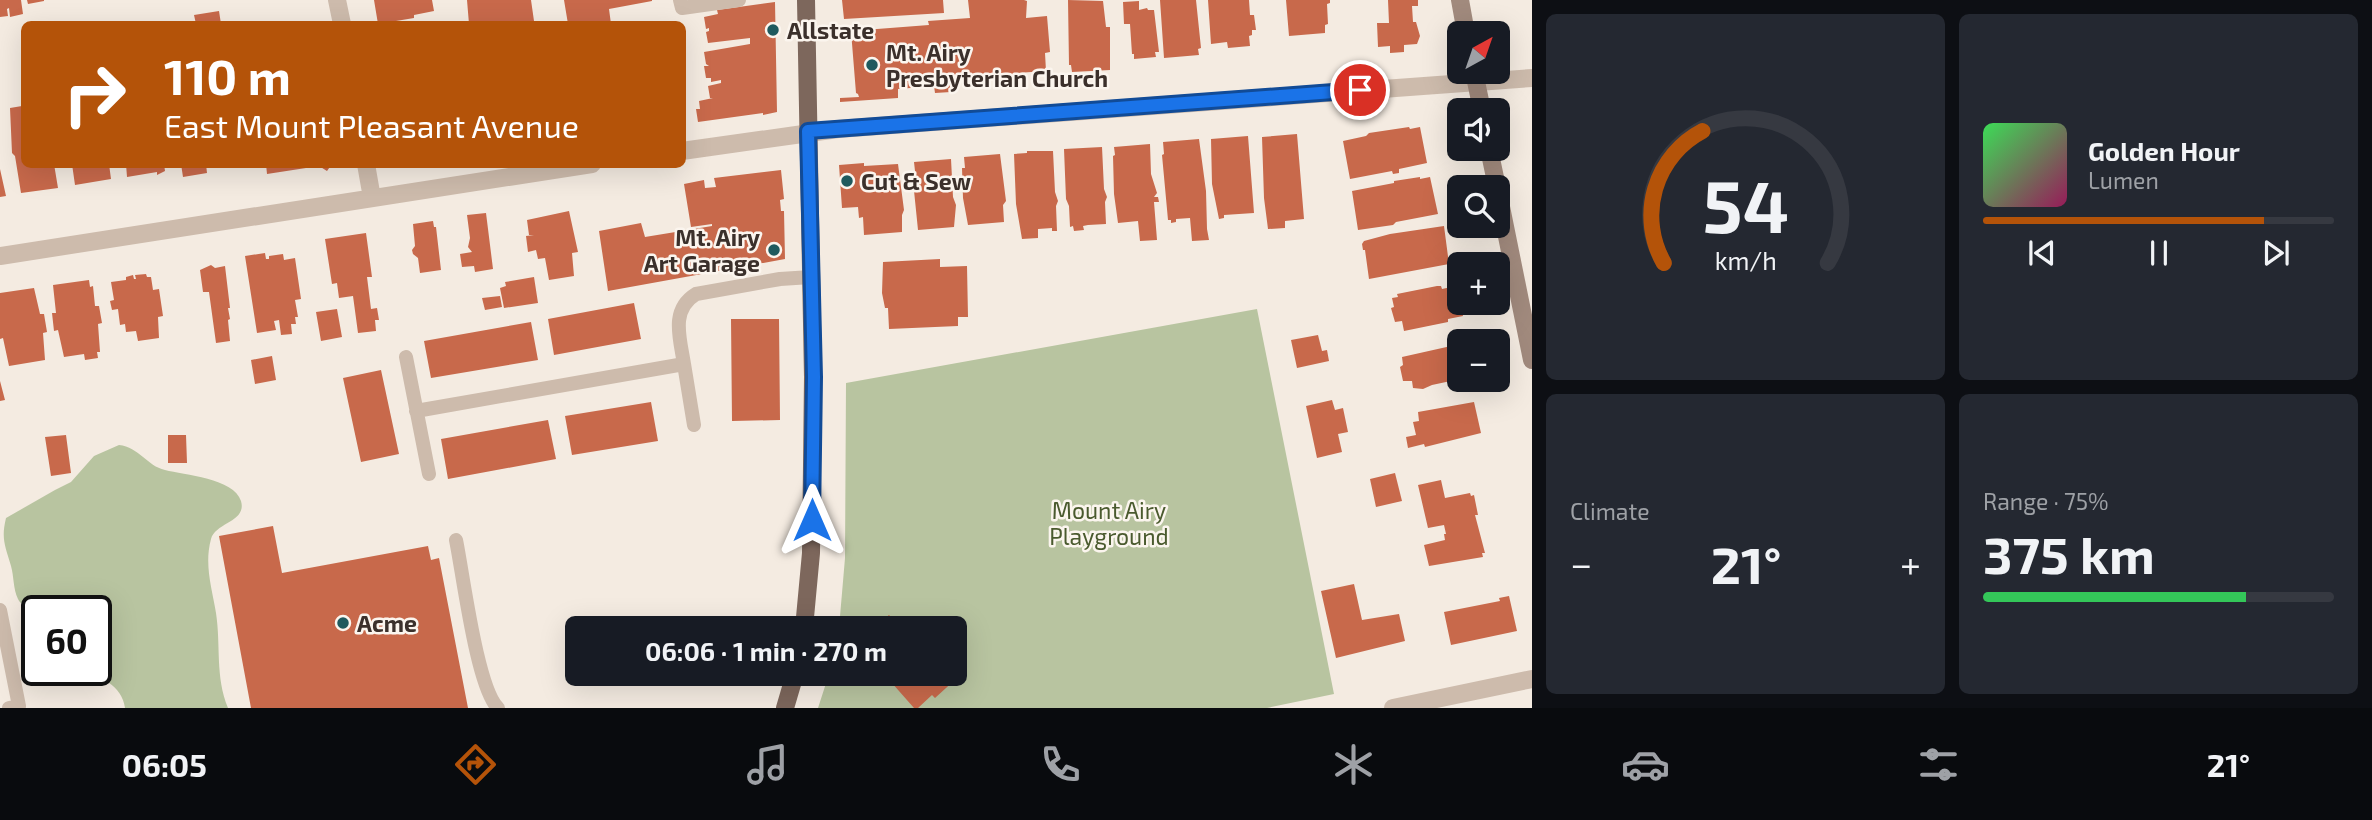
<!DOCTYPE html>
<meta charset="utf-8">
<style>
:root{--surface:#171b24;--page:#242831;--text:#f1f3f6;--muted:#9ea1a6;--line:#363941;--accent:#b45309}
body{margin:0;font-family:"Exo 2",sans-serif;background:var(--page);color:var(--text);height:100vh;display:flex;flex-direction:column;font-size:26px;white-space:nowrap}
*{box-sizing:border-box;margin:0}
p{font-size:23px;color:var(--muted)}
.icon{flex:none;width:38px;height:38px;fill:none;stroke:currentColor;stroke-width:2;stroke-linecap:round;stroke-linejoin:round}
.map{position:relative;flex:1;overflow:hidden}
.panel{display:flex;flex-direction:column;gap:14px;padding:14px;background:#0d0f14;width:840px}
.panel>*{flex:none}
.top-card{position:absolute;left:21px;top:21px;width:665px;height:147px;border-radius:10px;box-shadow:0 7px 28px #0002;background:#b45309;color:#fff;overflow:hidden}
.needle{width:46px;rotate:40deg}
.controls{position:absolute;left:1447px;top:21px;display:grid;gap:14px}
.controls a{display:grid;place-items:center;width:63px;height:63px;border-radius:10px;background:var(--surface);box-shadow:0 7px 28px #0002;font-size:35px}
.speed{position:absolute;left:21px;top:595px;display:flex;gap:14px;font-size:35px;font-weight:700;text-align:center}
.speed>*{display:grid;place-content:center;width:91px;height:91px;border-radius:50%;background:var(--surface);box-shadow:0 7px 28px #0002;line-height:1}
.speed .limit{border:4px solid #111;border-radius:10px;background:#fff;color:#111}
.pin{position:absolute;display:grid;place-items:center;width:60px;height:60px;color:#fff;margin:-30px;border:4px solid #fff;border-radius:50%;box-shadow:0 2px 7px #0007}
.me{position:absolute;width:77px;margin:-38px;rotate:0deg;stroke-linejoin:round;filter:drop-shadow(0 0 5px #0008)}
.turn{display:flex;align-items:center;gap:24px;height:147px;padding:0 28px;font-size:32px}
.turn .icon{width:91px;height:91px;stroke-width:2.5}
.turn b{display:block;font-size:49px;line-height:60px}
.big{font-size:52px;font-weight:700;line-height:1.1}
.panel .card{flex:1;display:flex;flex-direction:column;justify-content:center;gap:10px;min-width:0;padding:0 24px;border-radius:10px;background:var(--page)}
.panel .dial{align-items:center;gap:0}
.dial svg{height:182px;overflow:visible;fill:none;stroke:var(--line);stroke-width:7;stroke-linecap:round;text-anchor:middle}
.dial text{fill:var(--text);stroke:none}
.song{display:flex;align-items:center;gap:21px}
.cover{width:84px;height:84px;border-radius:10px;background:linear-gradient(135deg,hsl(130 70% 55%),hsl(330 70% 35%))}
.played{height:7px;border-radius:4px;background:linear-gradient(90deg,var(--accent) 80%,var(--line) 80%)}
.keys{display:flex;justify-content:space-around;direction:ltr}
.heat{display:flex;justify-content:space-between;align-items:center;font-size:38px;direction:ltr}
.charge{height:10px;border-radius:5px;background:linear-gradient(90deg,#34c759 75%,var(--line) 0)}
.panel .tiles{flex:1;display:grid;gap:14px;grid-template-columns:repeat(2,1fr)}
.trip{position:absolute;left:565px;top:616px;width:402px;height:70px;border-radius:10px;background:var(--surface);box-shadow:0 7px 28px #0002;font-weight:700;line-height:70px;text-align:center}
.tabs{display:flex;height:112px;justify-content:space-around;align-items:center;background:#090b0e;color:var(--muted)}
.tabs .icon{width:49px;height:49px}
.tabs .active{color:var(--accent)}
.tabs b{font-size:32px;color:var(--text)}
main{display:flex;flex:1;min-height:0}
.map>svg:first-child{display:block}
.green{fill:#b8c4a0}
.building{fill:#c8694b}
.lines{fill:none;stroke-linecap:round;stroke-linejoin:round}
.lane{stroke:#cdbbac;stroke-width:14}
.street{stroke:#cdbbac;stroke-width:18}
.secondary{stroke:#a18a7d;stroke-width:18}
.primary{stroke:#7d675c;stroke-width:18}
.route-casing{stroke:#114b97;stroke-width:18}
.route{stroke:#1a73e8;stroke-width:12}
.poi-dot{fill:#1f5a5e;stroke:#fbf5ee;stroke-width:2.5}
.labels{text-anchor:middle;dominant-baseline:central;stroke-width:5;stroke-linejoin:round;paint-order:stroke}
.poi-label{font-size:23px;font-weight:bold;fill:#3b302b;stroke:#fbf5ee;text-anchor:start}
.park-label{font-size:23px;fill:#4a5a2e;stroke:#fbf5ee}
</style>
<main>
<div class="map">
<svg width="1532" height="708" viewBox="0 0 1532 708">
<rect width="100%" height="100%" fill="#f4ebe1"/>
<path class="green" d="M1257,309L1334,694L1267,708H818L829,674H956V628H839L845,558L846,383Z
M119,445C139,447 147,466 165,470C184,475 234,478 241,501C247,522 216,522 211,539C204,565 212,588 216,613C221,646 215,676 228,708H125C122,685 100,676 80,670H96V611C77,611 27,618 18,599C13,589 14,576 11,566C5,545 1,539 6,518L55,490L71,482L94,456Z"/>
<path class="building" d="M0,0H21L23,14L10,17L9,8L7,9L8,16L0,17Z
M27,0H44V1L28,4Z
M374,0H432L434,11L414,15V18L378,24Z
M467,0H531L534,21L514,24H469Z
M564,0H652V1L609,9L611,24H568Z
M842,0H943L944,13L844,19Z
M968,0H1024L1027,1L1026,18L1047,16L1050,52L1045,53L1046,71L1017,73L1018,81L1004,82L1003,74L950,78L951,92L935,93L934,86L898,89V98L840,102V98L859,97L858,94L856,93L851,31L929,25L928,21L970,18Z
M1068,0L1103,1L1106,27H1110V70L1072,72L1071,65H1069Z
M1160,0H1196L1201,48L1198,49L1199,55L1164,58Z
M1208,0H1249L1250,15H1254L1256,30H1252V35L1249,36L1250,46L1228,48L1227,42L1211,44Z
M1286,0H1330V3L1327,4L1328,24L1325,25V33L1289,36Z
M1388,0H1418V6H1412L1413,22H1416L1420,36L1417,44L1404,45V52L1390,53V46L1378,47L1377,23H1389Z
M1139,1V10L1147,8L1148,10H1154L1159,52H1155L1156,57L1134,59V54H1132L1130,24H1124L1123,2Z
M775,2L777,112L763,115V113L698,122L696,109H700L699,101L713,98H710L708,86L721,83V80L711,82V78H706L704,66H709L706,64L704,52L750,44V38L708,43L706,32L709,31V28L706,29L704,17L718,14L717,10Z
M219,11L221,24H196L194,15Z
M22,106L24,164H54L58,188L21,193L15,156L12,153L10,108Z
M1409,127L1410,129L1420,127L1427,163L1399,169V173L1393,174L1392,171L1350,179L1343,141L1366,136L1369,133Z
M1297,134L1304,219L1285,221V228L1268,229L1264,198L1262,137Z
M1248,136L1254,213L1224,215V218L1219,219L1212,184L1211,139Z
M1199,139L1206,191L1207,229L1209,240L1192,241L1190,218L1176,219V222L1171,223V220H1168L1162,155L1164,154L1163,142Z
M1150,144L1151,174L1157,193L1154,197H1158L1159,202H1154L1157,240L1140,241L1138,221L1118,223L1114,194L1113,156L1115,155L1114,147Z
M1102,147L1104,189L1107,197L1105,202L1106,224L1088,225L1083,226L1084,230L1074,231L1073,226L1070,227L1069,206L1066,199L1064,149Z
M1027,151H1053L1055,192L1058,201L1056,206L1057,231H1052V228L1038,229V238L1022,239L1016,204L1014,154L1027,153Z
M1000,154L1006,201L1003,205L1004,222L968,225L963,198L962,168H965L964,157Z
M951,159L953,197L956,205L954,227L918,230L912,171H915L914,162Z
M864,163V166L898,164L904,210L902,215V232L864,235L863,217L859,218L858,207L842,208L839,165Z
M72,164H109L111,179L75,185Z
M126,164H164L165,171L157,175V172L127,177Z
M181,164H206L207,173L183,177Z
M266,164H332L327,171L319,166L267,174Z
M0,169L6,196L0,197Z
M781,170L784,199L780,200L781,211H784L785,259L608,291L599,231L641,223L645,237L712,226V224L691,227L684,184L704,180L705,188L716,187L714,178Z
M1420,177V179L1430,177L1438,214L1396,222L1393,225L1358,230L1352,191L1394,183V181Z
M569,211L578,252L572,253L574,276L549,280L545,258L538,259L536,250L528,252L526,236L534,235H529L527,220Z
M486,213L493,269L475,272L474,266L462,267L460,254L472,252L468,247L470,238L467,215Z
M433,221L434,227H436L441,270L420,273L418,258L413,254L412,250L415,246L413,224Z
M1444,226L1449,264L1369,279L1365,250H1363L1362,244L1364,241L1390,234Z
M366,233L372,277H367L371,309L377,308L379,320H375L376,331L358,333L353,296L339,298L337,283L332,284L325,239Z
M265,253L266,259H269V256L283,254L284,260L295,258L301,299L295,300L298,317H295L296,324H291L292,334L281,335L279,320L274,321L276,330L257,333L245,256Z
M940,259V267L967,266L968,317H958V326L889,329L888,308H885L882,293L883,262Z
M211,265L215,268L225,266L230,308H228L230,319L228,320L230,341L216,343L209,292H203L200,270Z
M146,274L147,277H151L153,290L159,289L163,316L158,317L159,338L138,341L136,331L126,332L125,324L120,325L118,309L112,310L110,301L114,300L111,282L126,280V277L133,275L134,279H136L135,275Z
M534,277L538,303L504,308L500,288L506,286L505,282Z
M89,280L90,287L93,286L95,306H99L102,323L98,324L100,352H97L98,358L85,360L84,354L64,357L58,330L54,331L52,313H56L53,285Z
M1437,286H1441L1442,289L1456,286L1463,316L1448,319V322L1404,331L1402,321L1395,322L1391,308L1394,307L1392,298L1398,297L1397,294Z
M34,288L40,314H44L47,332L43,333L45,360L9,366L3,338L0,339V293Z
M500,296L502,307L485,310L482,298Z
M634,303L641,339L554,355L548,319Z
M337,309L342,337L321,341L316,312Z
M731,319H779L780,420L732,421Z
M531,322L538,360L431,378L424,341Z
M1318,335L1322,351L1327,350L1329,361L1297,368L1291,340Z
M1460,344V379L1432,385L1423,389L1413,388L1412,381H1403L1400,367L1403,365L1402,357Z
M272,356L276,380L255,384L251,360Z
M381,370L399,454L361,462L343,378Z
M0,381L5,400L0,401Z
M1332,400L1335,410L1343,408L1348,432L1338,434L1342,452L1317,458L1306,406Z
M651,402L658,441L572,455L565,416Z
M1474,402L1481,433L1425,447L1424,444L1408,448L1406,437L1416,435L1413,422L1419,421L1418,412Z
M548,420L556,459L448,479L441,439Z
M66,435L71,473L51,476L45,437Z
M168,435H186L187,463H168Z
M1395,473L1402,501L1376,507L1370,479Z
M1441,480L1445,498L1470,493L1471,496L1474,495L1478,515H1475L1485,553H1482L1483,557L1429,566L1424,545L1445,540L1444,534H1446L1444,525L1428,528L1418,485Z
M273,526L282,573L428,546L431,560L439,558L468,708H251L219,536Z
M1354,584L1362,620L1399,614L1405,641L1336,658L1321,591Z
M1509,596L1517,631L1451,645L1444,612L1500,601L1499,598Z
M889,615L901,628H874Z
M956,656L965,667L955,676L957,678L935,698L932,695L918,708H914L884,674H956Z"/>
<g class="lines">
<path class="lane" d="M680,0L682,8L739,0
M406,357L429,474
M684,364L694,425
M416,411L684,364C680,338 670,310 696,294L780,279L811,277
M456,540C463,574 477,688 498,708
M0,610L19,706L9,708"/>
<path class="street" d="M337,0L342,24
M682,151L838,129L1532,78
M366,164L372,198
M0,256L592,164
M1393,708L1532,679"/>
<path class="secondary" d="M1460,0L1466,33
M1474,72L1482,110
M1489,149L1497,187
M1498,192L1532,360"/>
<path class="primary" d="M804,628L811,553L813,377L806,0
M785,708L795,674"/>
</g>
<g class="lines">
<defs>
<path id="route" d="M812,520L814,377L808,131L1360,90"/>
</defs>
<use href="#route" class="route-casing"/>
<use href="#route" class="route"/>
</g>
<g class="poi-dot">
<circle cx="773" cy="30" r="7"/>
<circle cx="872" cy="65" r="7"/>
<circle cx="847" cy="181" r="7"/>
<circle cx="774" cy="250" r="7"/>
<circle cx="343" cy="623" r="7"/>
</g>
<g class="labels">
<g class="poi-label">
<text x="787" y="30">Allstate</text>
<text x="886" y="52">Mt. Airy<tspan x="886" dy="26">Presbyterian Church</tspan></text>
<text x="861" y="181">Cut &amp; Sew</text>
<text x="760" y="237" text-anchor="end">Mt. Airy<tspan x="760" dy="26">Art Garage</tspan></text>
<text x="357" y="623">Acme</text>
</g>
<g class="park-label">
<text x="1109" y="510">Mount Airy<tspan x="1109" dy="26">Playground</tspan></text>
</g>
</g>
</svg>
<div class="controls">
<a><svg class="needle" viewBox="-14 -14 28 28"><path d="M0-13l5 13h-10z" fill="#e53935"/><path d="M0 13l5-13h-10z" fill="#9ea1a6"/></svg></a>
<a><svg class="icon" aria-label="sound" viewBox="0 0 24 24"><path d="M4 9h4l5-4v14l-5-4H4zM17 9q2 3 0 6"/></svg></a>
<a><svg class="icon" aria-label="search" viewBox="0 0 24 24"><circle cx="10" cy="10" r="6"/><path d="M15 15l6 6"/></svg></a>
<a>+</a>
<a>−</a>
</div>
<div class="speed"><div class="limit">60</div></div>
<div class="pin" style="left:1360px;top:90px;background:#d93025"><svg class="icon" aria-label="arrive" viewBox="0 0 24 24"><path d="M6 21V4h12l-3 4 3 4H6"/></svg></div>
<svg class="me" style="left:812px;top:520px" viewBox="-20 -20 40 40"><path d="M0-17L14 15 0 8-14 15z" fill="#1a73e8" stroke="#fff" stroke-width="4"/></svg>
<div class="trip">06:06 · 1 min · 270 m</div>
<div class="top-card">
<div class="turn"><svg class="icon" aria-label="right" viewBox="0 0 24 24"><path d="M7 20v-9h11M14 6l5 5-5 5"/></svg><div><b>110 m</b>East Mount Pleasant Avenue</div></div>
</div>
</div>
<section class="panel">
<div class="tiles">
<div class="card dial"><svg viewBox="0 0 100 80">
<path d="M14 69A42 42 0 1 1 86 69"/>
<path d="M14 69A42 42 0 0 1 31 11" stroke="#b45309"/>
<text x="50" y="56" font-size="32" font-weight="700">54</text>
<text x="50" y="72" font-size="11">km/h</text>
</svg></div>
<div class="card">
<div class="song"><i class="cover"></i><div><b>Golden Hour</b><p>Lumen</p></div></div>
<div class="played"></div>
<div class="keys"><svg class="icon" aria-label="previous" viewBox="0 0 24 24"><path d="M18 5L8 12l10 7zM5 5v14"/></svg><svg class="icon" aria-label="pause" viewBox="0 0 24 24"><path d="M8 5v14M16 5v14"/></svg><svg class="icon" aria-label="next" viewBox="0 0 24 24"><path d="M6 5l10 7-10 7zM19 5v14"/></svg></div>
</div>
<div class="card"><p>Climate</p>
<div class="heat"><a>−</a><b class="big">21°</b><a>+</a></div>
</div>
<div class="card"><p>Range · 75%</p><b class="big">375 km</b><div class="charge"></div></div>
</div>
</section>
</main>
<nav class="tabs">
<b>06:05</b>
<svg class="icon active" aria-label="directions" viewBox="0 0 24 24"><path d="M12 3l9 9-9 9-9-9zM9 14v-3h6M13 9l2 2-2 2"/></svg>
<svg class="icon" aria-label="music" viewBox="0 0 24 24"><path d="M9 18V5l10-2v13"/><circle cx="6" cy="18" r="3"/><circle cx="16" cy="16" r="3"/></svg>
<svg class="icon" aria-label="phone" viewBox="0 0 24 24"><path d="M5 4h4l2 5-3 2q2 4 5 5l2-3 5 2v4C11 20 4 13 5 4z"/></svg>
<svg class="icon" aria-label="climate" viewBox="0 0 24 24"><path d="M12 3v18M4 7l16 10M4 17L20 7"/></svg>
<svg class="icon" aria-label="car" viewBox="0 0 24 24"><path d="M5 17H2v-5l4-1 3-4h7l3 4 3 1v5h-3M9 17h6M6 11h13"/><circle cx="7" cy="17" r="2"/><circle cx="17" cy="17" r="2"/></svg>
<svg class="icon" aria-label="filters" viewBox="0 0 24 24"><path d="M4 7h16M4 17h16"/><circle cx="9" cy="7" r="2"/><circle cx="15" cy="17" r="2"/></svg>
<b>21°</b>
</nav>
